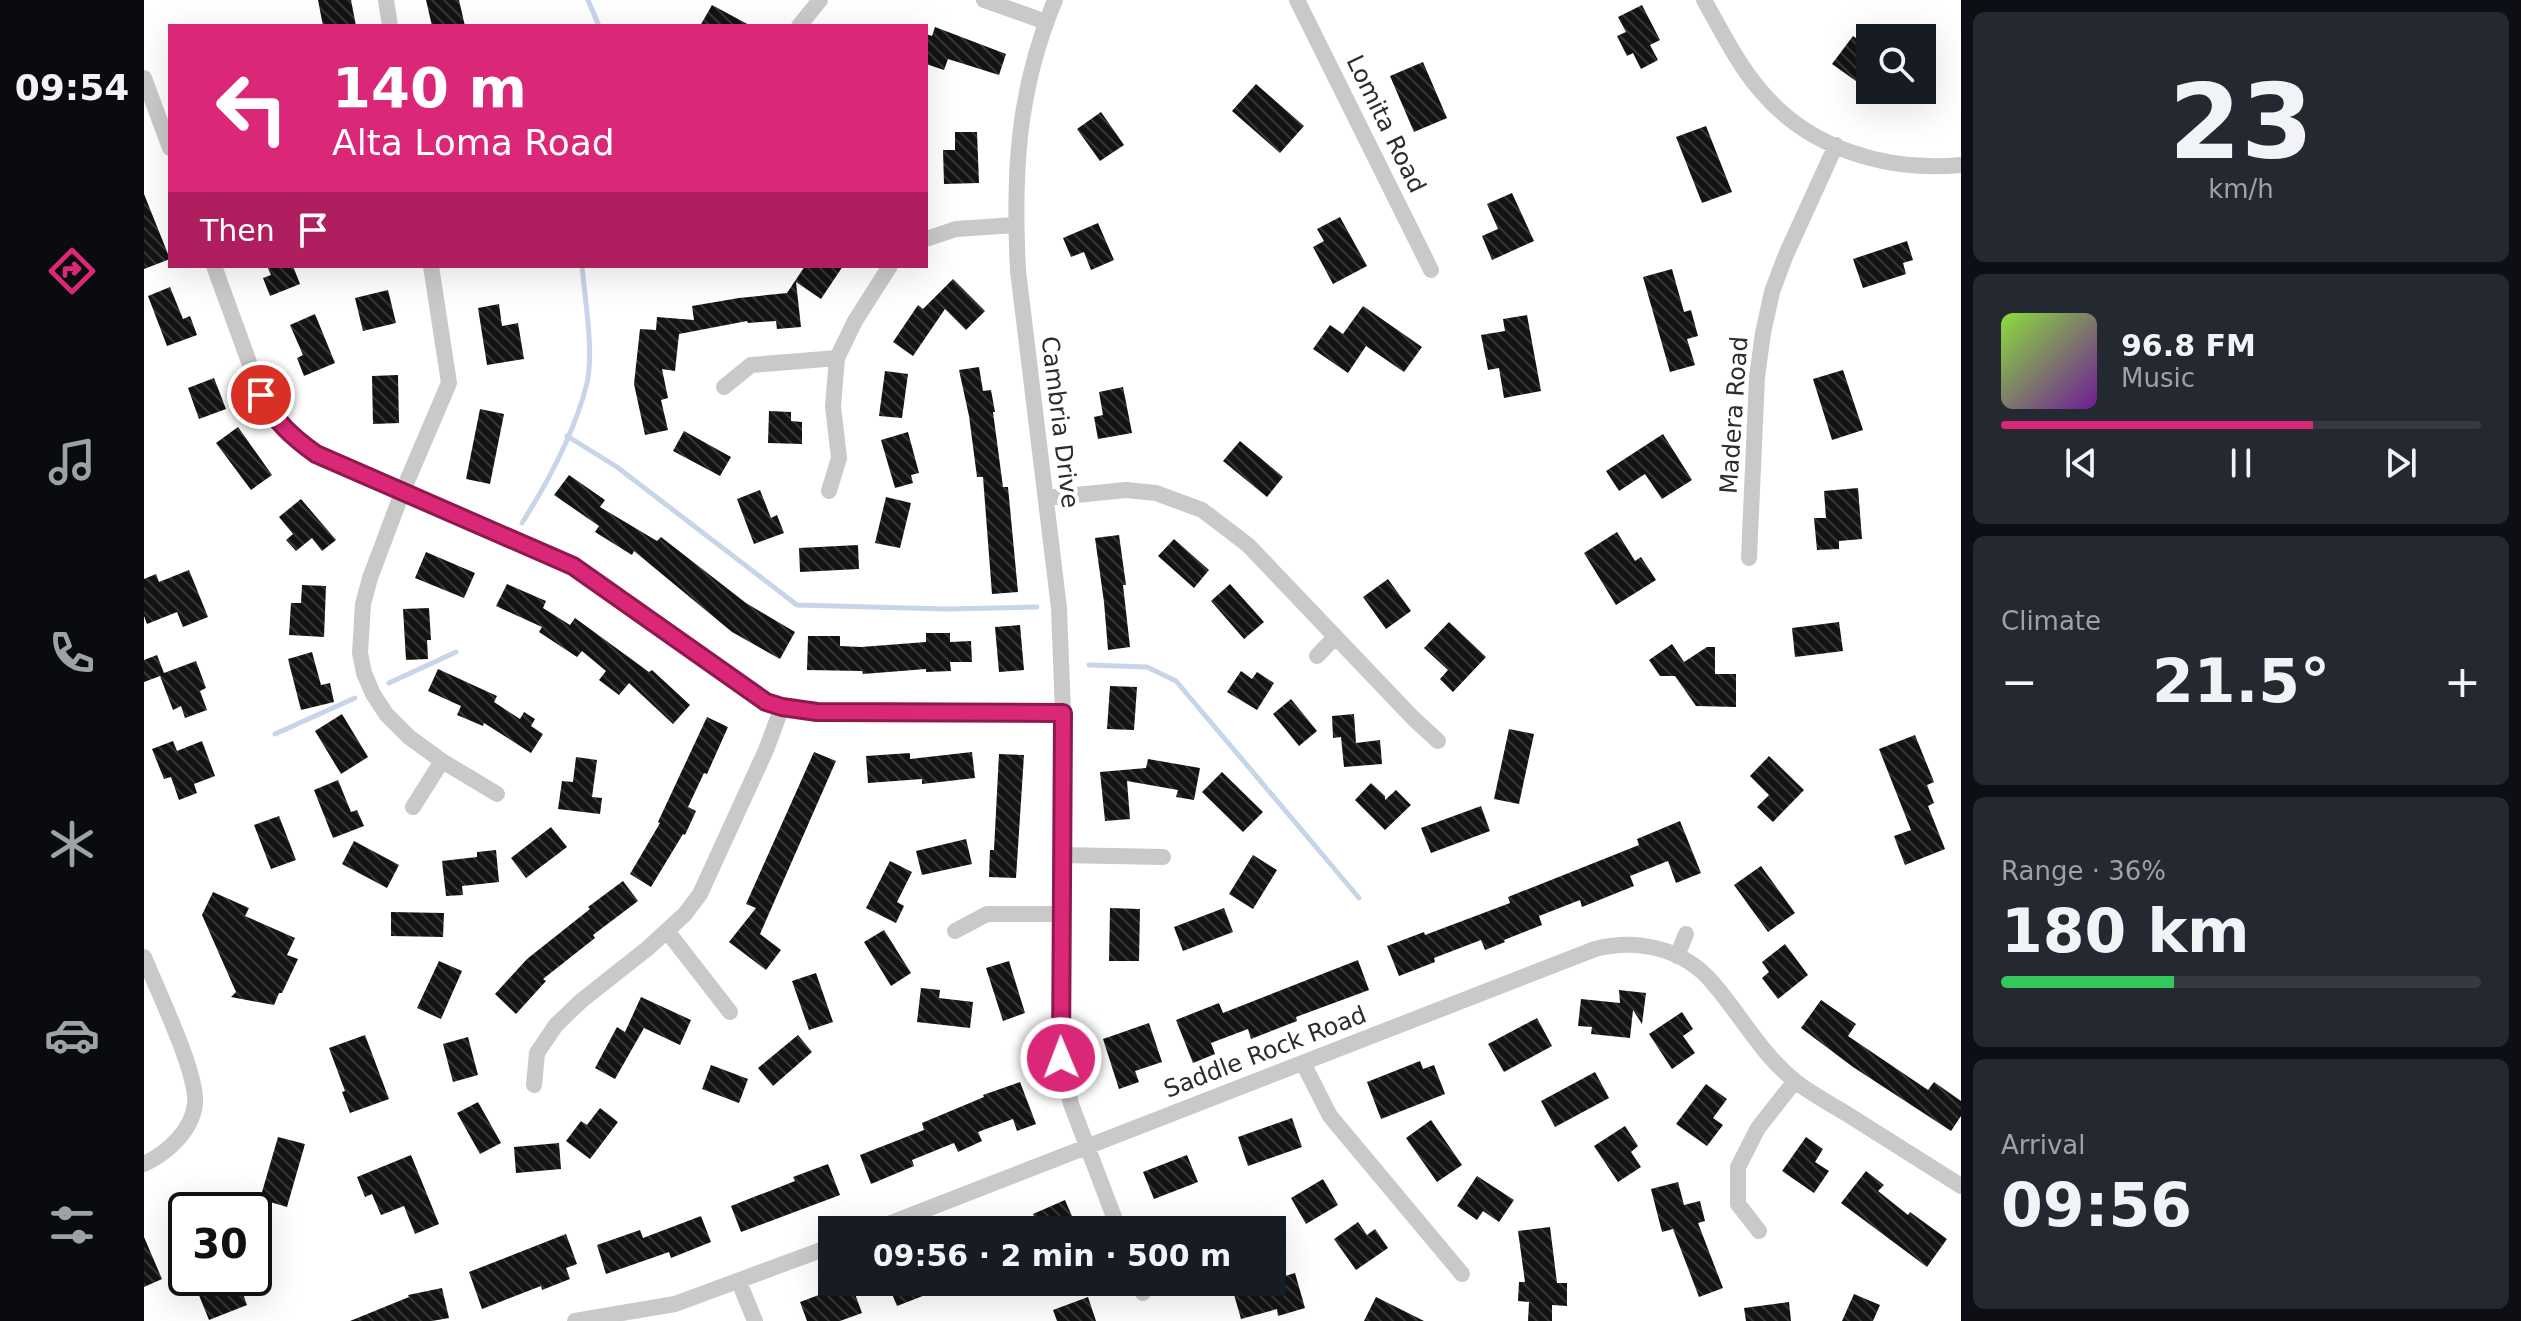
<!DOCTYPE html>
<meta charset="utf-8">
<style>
:root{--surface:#171b24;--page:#242831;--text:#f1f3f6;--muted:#9ea1a6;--line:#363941;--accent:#db2777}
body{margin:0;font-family:"DejaVu Sans",sans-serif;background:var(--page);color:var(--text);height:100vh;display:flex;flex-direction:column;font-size:30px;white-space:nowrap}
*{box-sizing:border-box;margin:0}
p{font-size:26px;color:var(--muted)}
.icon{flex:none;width:44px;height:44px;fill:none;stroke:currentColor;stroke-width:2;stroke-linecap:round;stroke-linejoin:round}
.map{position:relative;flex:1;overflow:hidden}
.panel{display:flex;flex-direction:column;gap:12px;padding:12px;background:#0d0f14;width:560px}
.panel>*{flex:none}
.hud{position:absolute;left:24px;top:24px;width:760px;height:244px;border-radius:0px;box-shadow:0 8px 32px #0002;background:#db2777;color:#fff;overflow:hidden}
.controls{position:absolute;left:1712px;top:24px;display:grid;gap:16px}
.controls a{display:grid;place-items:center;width:80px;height:80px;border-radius:0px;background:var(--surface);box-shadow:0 8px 32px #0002;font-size:40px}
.speed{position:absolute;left:24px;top:1192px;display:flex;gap:16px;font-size:40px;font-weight:700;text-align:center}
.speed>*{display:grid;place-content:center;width:104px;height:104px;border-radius:50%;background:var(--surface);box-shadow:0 8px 32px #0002;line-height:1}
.speed .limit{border:4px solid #111;border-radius:12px;background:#fff;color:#111}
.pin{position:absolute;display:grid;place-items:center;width:68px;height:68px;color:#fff;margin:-34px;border:4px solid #fff;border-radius:50%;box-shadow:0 2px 8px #0007}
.me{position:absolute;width:88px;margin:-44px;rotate:359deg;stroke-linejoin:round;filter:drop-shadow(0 0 6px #0008)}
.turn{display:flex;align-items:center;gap:28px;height:168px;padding:0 32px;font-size:36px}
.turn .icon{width:104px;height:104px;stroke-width:2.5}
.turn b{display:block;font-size:56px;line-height:68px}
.then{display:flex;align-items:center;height:76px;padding:0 32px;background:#0003;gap:16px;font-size:30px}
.big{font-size:60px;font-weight:800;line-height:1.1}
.panel .tile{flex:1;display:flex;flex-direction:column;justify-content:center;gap:12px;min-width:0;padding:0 28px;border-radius:12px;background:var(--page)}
.panel .dial{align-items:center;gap:0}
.dial b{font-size:104px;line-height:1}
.song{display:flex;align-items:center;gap:24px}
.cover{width:96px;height:96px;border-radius:12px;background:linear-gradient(135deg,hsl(90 70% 55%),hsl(280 70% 35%))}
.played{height:8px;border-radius:4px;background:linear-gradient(90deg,var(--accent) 65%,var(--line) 65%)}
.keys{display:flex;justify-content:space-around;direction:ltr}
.heat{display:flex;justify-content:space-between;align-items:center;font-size:44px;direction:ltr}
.charge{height:12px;border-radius:6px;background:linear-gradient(90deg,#34c759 36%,var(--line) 0)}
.trip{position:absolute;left:674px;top:1216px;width:468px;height:80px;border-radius:0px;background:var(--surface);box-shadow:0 8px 32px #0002;font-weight:800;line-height:80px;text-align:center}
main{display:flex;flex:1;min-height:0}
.tab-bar{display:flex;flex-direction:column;width:144px;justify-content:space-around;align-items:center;background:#090b0e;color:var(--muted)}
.tab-bar .icon{width:56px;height:56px}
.tab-bar .active{color:var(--accent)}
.tab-bar b{font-size:36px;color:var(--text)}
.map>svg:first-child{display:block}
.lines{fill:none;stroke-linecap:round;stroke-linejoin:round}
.stream{stroke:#c7d5e8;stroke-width:5}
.building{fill:url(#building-back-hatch)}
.street{stroke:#c9c9c9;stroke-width:16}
.route-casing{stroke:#8e194d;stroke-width:20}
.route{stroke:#db2777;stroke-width:14}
.labels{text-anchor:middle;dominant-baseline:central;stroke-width:8;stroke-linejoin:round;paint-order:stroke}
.street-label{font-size:24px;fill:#2c2c2c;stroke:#fff}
</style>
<main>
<nav class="tab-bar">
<b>09:54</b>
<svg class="icon active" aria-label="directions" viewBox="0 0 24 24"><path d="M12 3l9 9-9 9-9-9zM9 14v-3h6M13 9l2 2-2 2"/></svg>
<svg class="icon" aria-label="music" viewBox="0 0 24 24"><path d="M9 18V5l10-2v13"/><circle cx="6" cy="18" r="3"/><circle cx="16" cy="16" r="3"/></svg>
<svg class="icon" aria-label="phone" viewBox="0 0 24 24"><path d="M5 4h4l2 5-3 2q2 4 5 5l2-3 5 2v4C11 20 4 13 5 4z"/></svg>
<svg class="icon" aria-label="climate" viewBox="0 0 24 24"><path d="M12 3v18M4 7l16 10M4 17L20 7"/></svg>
<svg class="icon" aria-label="car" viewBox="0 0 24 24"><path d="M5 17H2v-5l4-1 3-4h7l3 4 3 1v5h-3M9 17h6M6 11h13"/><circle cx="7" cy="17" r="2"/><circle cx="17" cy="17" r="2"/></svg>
<svg class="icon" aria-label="filters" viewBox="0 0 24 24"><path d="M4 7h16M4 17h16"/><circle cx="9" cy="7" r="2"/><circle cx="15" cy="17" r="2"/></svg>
</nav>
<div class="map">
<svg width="1817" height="1321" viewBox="0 0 1817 1321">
<defs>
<pattern id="building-back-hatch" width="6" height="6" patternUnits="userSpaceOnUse" patternTransform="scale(2)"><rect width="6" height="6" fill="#131313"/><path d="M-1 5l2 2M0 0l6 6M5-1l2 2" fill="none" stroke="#363636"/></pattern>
</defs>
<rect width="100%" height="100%" fill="#fff"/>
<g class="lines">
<path class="stream" d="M444,0L455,26
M423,436L473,467L653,605L802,609L893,607
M378,523C404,482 431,431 443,383C450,351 441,300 438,266
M945,665L1003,667L1032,681L1215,898
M245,683L312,652
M131,734L211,698"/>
</g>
<path class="building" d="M174,0H207L212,26H179Z
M282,0H315L321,26H288Z
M568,5L607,26H556Z
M1498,5L1516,40L1506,45L1514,60L1497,69L1489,53L1483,56L1473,36L1482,32L1474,17Z
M791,27L862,54L855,75L804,59L800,70L782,64V34L788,36Z
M1709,36L1726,48V91L1688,64Z
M1279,62L1303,118L1270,132L1246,76Z
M1112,84L1160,126L1136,153L1088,111Z
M957,112L980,145L956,161L933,129Z
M1562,126L1588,192L1558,203L1532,137Z
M811,132H833L835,183L800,184L799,150H811Z
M1368,193L1390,241L1348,260L1338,236L1354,229L1343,204Z
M0,194L26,259L0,269Z
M1196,217L1223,266L1189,284L1169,247L1180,241L1173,229Z
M954,223L970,260L947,270L940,252L927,257L919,238Z
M1763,241L1769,260L1759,263L1762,274L1719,288L1709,259Z
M123,266H149L156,284L126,296L119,278L127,275Z
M661,266H699L677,299L652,282L657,327L633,329L632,321L604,323L603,321L535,334L531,371L518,369L524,398L517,400L524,430L501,435L490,384L496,329L512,330L513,317L550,320L548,306L595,298L643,293Z
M1528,269L1540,312L1547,310L1554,336L1543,339L1551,365L1526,372L1499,277Z
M809,279L841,311L822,330L801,309L769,356L749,342L774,305L779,309Z
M26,287L39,319L46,316L53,335L23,346L4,296Z
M244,290L252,323L219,331L211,298Z
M355,304L358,326L374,323L380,359L343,365L334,308Z
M1219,306L1278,347L1260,372L1222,346L1204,373L1169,349L1186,325L1199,334Z
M171,314L191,363L160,376L153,358L159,355L146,325Z
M1383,315L1397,391L1360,398L1355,368L1344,370L1337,335L1361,331L1359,319Z
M835,367L839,391L847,390L851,412H849L859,487H864L874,592L848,594L839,477H833L825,416L815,370Z
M1699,370L1719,430L1688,440L1669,379Z
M741,371L764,374L758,418L735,416Z
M254,375L255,423L229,424L228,376Z
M70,378L82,409L55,419L44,388Z
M979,387L988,433L954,439L950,417L959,415L955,392Z
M336,409L360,414L346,484L322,479Z
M625,411L647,412V421L658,422V444L624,443Z
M94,427L128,475L107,490L72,443Z
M540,431L587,457L576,476L529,451Z
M764,432L775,473L767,475L769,483L751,488L737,440Z
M1519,434L1548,480L1518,499L1501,474L1475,491L1462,471Z
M1096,441L1139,477L1123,497L1079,461Z
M425,475L461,500L456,507L513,541L517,537L602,603L651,632L636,659L588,632L490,551L488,555L451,532L455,526L410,495Z
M1714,488L1718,539L1695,541V549L1673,550L1670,518H1682L1680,491Z
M616,490L627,518L633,515L640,533L610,544L593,499Z
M742,497L767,503L756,548L731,543Z
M157,499L192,540L178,551L168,538L152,551L142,540L149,534L135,517Z
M1473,532L1491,561L1497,557L1512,580L1472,605L1440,553Z
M975,535L982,585H979L986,647L964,650L960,602L951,538Z
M1030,539L1065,570L1050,588L1014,556Z
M714,545L715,569L656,572L655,548Z
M282,552L331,573L320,598L271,578Z
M45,570L64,617L39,627L33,612L3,624L0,616V579L12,574L15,582Z
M1244,579L1267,611L1242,629L1219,597Z
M363,584L402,601L399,608L426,625L431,618L505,672L508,670L546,705L529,724L485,683L475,695L455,680L462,671L438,651L433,657L395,632L398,627L352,606Z
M1086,584L1120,622L1100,639L1067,601Z
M158,585L182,586L180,637L145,635L147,603H157Z
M285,608L287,640H283L284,659L262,660L259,609Z
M1305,622L1342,657L1309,692L1296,679L1304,670L1280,648Z
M1695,622L1699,651L1651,657L1648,628Z
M876,625L880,670L855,672L851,627Z
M782,633H806V642L827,641L828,662H806L807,671L782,672V669L719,674L718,671L663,670L664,636H696V646L717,647L782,642Z
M1528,644L1540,662L1563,647H1571V674H1592V707L1552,706L1531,676H1516L1505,660Z
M168,652L177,685L186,683L190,702L157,710L144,659Z
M13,655L20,673L52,661L62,688L56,691L63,710L41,718L37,706L29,710L16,676L0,682V660Z
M294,669L353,696L350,702L376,719L380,712L391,719L387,726L399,734L387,753L340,723L339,726L313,715L317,706L284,691Z
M1097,671L1108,679L1113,672L1130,683L1113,710L1083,692Z
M966,686L993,687L990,730L963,729Z
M1147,699L1173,731L1155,746L1129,714Z
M198,714L224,757L197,774L171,731Z
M1210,714L1212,743L1236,740L1238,764L1200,767L1197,737L1189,738L1188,716Z
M563,717L584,727L563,774L560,773L544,807L552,811L541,835L539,834L507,887L486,874L516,823L514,822Z
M1365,729L1390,734L1375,804L1350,799Z
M1771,735L1790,782L1783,785L1790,803L1784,806L1801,849L1761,865L1750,836L1767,830L1735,749Z
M29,741L33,751L58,741L71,776L50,784L53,793L35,800L27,777L20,779L8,749Z
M670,752L692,761L616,934L637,950L622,970L585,942L612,908L602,904Z
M828,752L831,778L778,784V779L724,783L722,756L766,753V759Z
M855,754L880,755L872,878L845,877L846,850H850Z
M1625,756L1660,790L1629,822L1613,807L1625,795L1606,776Z
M432,757L453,760L448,797L458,798L456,814L414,809L418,781L429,782Z
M1004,759L1056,768L1050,800L1032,797L1034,790L983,781L986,819L961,821L956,772L1002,768Z
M1078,772L1119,812L1099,832L1058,792Z
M194,780L207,812L213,810L220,826L189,838L170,790Z
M1227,783L1241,796V800L1252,790L1267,805L1241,830L1211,800Z
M1337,806L1346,831L1287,853L1277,828Z
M135,816L152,860L127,869L110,825Z
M1536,821L1557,873L1532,883L1524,861L1486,876L1490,886L1438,907L1436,900L1395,916L1398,925L1360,940L1361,942L1341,950L1337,940L1290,958L1291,962L1255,976L1243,946L1280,932L1281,935L1366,903L1364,897L1495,845L1493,839Z
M407,827L423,847L382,878L367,858Z
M822,839L828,864L778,875L772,851Z
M210,841L255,865L243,888L198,864Z
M352,850L355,882L318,886L319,895L302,896L298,861L333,857V852Z
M1109,855L1133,870L1109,909L1085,894Z
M746,861L768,872L753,902L760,906L752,923L722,908Z
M1617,866L1651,913L1624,932L1590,885Z
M479,881L494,901L449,935L451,938L399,979L402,981L372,1014L351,994L383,959L446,909L444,907Z
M69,892L105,908L101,916L151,938L143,955L154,959L138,993H135L130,1005L87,997L92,992L58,915Z
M966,908L996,909L995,961H965Z
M1080,908L1089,932L1039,951L1030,927Z
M247,912L300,913L299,937L247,936Z
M740,930L767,973L747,986L720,942Z
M1641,944L1664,975L1634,999L1618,978L1625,972L1618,962Z
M1214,960L1225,990L1152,1017L1153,1021L1107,1039L1104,1029L1067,1043L1071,1054L1049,1063L1032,1020L1075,1003L1079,1013Z
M295,961L318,971L297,1019L273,1008Z
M865,961L881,1013L859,1021L842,968Z
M672,973L689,1022L665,1030L648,981Z
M777,988L796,990L795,998L829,1002L826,1028L773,1022Z
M1475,990L1502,993L1498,1024L1489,1010L1486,1038L1447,1034L1448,1027L1434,1026L1437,999L1476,1003Z
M497,997L547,1020L536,1045L500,1028L471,1079L451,1068L473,1027L481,1032Z
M1677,1000L1712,1024L1704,1036L1784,1090L1790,1082L1817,1101V1116L1807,1131L1709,1067L1657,1028Z
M1538,1012L1549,1029L1539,1036L1551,1053L1528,1069L1505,1034Z
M1393,1018L1408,1046L1360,1072L1344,1044Z
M1005,1023L1018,1062L991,1071L995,1082L975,1089L959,1039Z
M221,1035L245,1099L206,1113L198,1092L201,1091L185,1048Z
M654,1035L668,1052L629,1086L614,1068Z
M324,1037L334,1075L309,1082L299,1044Z
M1276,1061L1279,1069L1290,1065L1301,1094L1237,1119L1223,1082Z
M567,1065L604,1079L595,1103L558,1089Z
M1451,1072L1465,1098L1411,1127L1397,1101Z
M876,1082L892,1124L873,1131L869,1119L834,1132L838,1141L814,1152L810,1143L768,1160L770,1166L727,1184L716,1155L780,1130L778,1123L840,1097L839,1095Z
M1562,1084L1583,1099L1569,1118L1579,1125L1563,1146L1532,1124Z
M334,1102L357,1143L336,1154L313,1113Z
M456,1108L474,1122L446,1159L422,1141L437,1121L443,1125Z
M1148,1118L1158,1147L1104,1166L1094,1137Z
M1287,1120L1318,1165L1293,1182L1262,1138Z
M1481,1126L1494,1146L1487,1152L1497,1167L1474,1182L1450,1146Z
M134,1137L161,1144L143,1207L116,1199Z
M1662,1137L1679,1149L1671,1162L1685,1171L1670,1193L1638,1171Z
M415,1143L417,1169L372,1173L370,1147Z
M267,1155L295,1224L271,1234L260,1206L237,1215L228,1194L221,1197L213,1177Z
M1043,1155L1054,1182L1010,1199L999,1172Z
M684,1164L696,1195L597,1232L587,1206L651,1181L649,1177Z
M1722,1171L1740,1185L1734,1191L1764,1215L1766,1212L1803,1239L1783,1267L1697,1203Z
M1333,1176L1370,1200L1355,1222L1339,1211L1333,1220L1313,1206Z
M1179,1179L1194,1205L1162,1224L1147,1198Z
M1534,1182L1540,1205L1556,1201L1561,1221L1554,1223L1579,1288L1555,1297L1529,1229L1518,1232L1507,1189Z
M921,1200L934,1230H896L889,1214Z
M557,1216L567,1242L527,1258L525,1252L462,1274L453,1245L496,1230L499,1238Z
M1214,1222L1223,1235L1231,1229L1244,1248L1212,1270L1190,1239Z
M1406,1227L1413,1283H1423V1306L1408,1305V1321H1384L1385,1302L1374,1301L1375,1282H1381L1374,1231Z
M422,1234L433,1264L422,1268L426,1279L398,1290L397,1286L338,1309L325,1272Z
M0,1237L18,1279L0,1287Z
M1151,1273L1161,1308L1134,1316L1133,1309L1097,1319L1089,1291L1128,1282V1280Z
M48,1278H104L109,1291L99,1294L103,1305L65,1320Z
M743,1282H811L812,1283L753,1306Z
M707,1283L718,1313L696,1321H663L656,1302Z
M298,1288L305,1318L288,1321H206L265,1297L264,1295Z
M1710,1294L1736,1305L1729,1321H1698Z
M944,1297L952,1321H913L909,1310Z
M1232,1297L1280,1321H1220Z
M1645,1302L1647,1321H1602L1600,1308Z"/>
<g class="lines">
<path class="street" d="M242,0L246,26
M840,0L902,22
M911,0C873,91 869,174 874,271L915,608L919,713L917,1058L927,1104L975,1230
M1153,0L1287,270
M1560,0C1577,30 1593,63 1616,90C1665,149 1743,172 1817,165
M655,26L676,0
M0,78L26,148
M782,239L812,229L871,225
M70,266L117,395C131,421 148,437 172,454L429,566L622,702L638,707L673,712L919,713
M287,266L305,383L258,493L226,578L219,604L216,653L220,673L229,694L242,714L265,737L298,761L353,794
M580,387L607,365L693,358
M685,491L695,458L689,406L693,358L711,321L746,266
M902,498L982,490L1012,493L1058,510L1104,545L1269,718L1294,741
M1605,558L1613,377L1619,333L1628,292L1641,257L1692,145
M1173,656L1191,637
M269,807L298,761
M917,855L1019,857
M523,931L586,1012
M811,931L843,914H917
M1533,956L1542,934
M0,957C13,990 54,1073 51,1104C48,1131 23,1153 0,1164
M1159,1063L1186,1116L1318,1274
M390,1085L393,1053L412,1025L437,1001L504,948L541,914L556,894L622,750L638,707
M729,1230L1451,949C1492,938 1539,948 1568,982C1597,1015 1616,1053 1651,1081C1666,1093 1685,1103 1703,1114C1741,1138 1779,1162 1817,1186
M1615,1231L1594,1204V1167L1614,1128L1651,1081
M595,1282L611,1321
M994,1282L999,1293
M431,1321L531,1304L688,1246"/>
</g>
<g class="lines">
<defs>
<path id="route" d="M117,395C131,421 148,437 172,454L429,566L622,702L638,707L673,712L919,713L917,1058"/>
</defs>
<use href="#route" class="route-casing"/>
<use href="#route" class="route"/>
</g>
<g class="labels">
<g class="street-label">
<text transform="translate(1242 124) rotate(64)">Lomita Road</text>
<text transform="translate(1590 415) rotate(-86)">Madera Road</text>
<text transform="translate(916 422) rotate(83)">Cambria Drive</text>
<text transform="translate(1121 1052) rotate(-21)">Saddle Rock Road</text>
</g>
</g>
</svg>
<div class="controls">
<a><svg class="icon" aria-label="search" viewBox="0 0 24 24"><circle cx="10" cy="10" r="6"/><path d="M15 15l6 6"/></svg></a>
</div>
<div class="speed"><div class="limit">30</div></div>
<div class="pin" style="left:117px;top:395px;background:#d93025"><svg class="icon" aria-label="arrive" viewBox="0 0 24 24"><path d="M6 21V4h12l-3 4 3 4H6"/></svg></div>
<svg class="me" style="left:917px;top:1058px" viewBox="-20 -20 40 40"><circle r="17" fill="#db2777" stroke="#fff" stroke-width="3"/><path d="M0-11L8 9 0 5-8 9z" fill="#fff"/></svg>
<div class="trip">09:56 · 2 min · 500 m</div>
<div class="hud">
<div class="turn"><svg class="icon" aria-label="left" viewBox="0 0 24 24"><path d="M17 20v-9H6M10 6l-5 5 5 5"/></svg><div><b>140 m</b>Alta Loma Road</div></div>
<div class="then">Then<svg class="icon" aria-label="arrive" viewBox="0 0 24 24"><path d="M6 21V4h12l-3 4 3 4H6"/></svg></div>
</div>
</div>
<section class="panel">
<div class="tile dial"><b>23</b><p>km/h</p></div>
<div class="tile">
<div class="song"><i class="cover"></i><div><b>96.8 FM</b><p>Music</p></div></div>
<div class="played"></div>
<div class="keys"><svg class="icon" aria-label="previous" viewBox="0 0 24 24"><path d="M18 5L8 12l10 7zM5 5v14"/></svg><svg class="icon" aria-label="pause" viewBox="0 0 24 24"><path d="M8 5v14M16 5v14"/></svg><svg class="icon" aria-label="next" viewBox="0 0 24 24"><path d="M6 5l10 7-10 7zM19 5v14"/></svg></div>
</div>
<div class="tile"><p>Climate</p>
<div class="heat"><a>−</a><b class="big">21.5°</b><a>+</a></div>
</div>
<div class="tile"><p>Range · 36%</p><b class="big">180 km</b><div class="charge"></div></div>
<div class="tile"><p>Arrival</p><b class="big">09:56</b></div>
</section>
</main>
